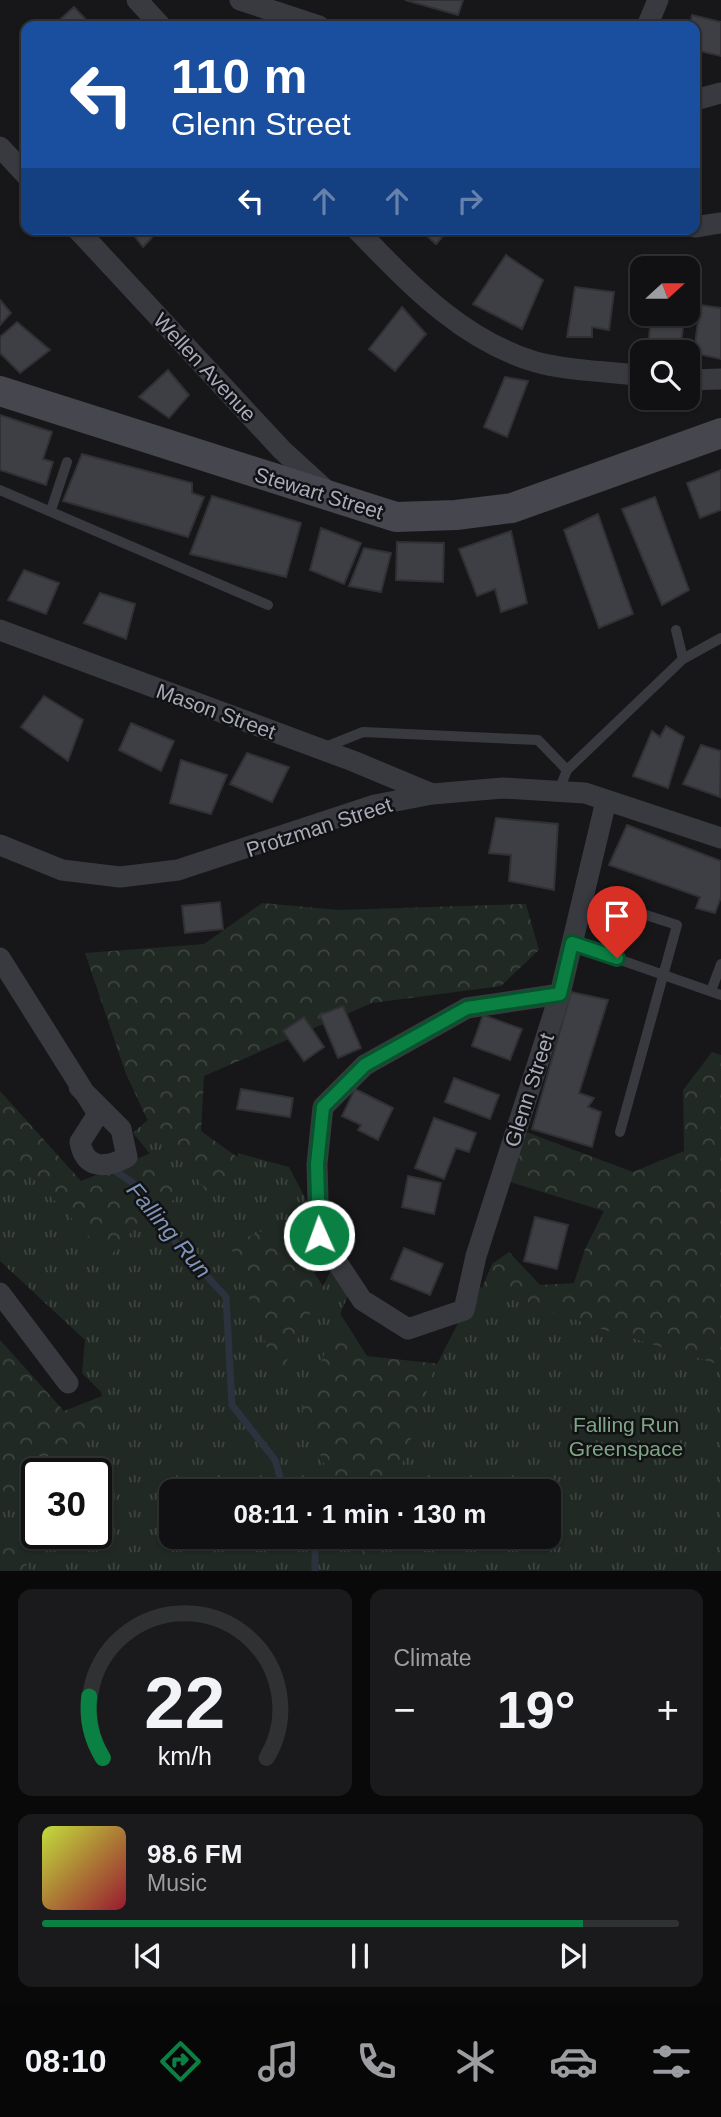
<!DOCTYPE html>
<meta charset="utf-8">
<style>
:root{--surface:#111113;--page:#1a1a1c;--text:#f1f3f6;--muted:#9c9da0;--line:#303133;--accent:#0b8043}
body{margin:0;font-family:Helvetica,sans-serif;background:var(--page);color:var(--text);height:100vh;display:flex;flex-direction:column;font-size:26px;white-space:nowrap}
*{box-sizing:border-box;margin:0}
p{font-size:23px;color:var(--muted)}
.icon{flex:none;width:38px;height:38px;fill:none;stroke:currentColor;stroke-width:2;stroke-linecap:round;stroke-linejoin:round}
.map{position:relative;height:1571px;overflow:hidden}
.panel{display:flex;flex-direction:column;gap:18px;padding:18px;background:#09090a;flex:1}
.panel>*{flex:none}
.guide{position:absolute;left:21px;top:21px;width:679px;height:214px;border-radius:14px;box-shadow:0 2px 5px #0004,0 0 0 2px var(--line);background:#1a4fa0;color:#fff;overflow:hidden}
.needle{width:46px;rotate:69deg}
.buttons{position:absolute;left:630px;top:256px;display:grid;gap:14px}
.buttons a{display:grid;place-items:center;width:70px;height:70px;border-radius:14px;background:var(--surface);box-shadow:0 2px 5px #0004,0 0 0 2px var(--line);font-size:35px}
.speed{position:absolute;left:21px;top:1458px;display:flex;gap:14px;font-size:35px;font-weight:700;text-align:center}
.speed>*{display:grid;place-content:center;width:91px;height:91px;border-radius:50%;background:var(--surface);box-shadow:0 2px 5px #0004,0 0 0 2px var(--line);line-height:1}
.speed .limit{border:4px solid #111;border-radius:10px;background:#fff;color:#111}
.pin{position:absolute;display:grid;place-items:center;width:60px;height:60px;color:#fff;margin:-72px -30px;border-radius:50% 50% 50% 0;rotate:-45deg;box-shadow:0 0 7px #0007}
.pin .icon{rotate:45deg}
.me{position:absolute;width:77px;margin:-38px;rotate:358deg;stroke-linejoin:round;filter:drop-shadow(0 0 5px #0008)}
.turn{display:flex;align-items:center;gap:24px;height:147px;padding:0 35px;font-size:32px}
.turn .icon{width:91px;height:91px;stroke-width:2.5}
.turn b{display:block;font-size:49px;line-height:60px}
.lanes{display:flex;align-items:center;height:66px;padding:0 35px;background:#0003;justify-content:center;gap:35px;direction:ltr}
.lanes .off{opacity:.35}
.big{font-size:52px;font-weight:800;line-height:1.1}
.panel .card{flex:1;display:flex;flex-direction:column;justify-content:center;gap:10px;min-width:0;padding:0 24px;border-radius:14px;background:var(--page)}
.panel .dial{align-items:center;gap:0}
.dial svg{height:182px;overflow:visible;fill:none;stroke:var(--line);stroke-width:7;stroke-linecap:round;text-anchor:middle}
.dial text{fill:var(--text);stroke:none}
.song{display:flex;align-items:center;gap:21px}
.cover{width:84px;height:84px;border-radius:10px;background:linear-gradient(135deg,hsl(70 70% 55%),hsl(350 70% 35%))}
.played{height:7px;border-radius:4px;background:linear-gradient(90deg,var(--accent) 85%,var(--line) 85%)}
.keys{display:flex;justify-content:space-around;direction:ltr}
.heat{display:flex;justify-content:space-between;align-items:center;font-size:38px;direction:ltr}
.panel .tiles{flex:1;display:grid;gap:18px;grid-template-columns:1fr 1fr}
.card:last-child{grid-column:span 2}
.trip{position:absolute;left:159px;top:1479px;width:402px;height:70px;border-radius:14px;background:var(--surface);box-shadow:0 2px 5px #0004,0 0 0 2px var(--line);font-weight:800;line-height:70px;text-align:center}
.dock{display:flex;height:112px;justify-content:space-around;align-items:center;background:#070708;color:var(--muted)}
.dock .icon{width:49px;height:49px}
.dock .active{color:var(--accent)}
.dock b{font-size:32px;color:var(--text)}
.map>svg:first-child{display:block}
.forest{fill:url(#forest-crowns);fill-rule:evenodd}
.park{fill:url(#park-tufts)}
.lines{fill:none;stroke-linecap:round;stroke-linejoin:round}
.stream{stroke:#2c333e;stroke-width:7}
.building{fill:#3e3f44;stroke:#313135;stroke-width:2}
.lane{stroke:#393a40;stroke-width:10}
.street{stroke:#393a40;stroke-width:21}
.secondary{stroke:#45464e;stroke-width:30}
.route-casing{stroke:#07532c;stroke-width:18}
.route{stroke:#0b8043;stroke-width:12}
.labels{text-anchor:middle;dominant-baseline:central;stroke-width:5;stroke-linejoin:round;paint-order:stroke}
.street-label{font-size:21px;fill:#a8abba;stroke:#121214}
.park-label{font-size:21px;fill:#7ea686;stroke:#121214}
.water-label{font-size:23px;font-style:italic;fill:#7d94b6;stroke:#121214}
</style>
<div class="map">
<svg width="721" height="1571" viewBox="0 0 721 1571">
<defs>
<pattern id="forest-crowns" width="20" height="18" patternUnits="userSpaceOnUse" patternTransform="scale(1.75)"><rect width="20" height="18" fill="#202923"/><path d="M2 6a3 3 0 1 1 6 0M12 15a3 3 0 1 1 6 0" fill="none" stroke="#3e4541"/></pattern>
<pattern id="park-tufts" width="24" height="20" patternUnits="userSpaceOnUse" patternTransform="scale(1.75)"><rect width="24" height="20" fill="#202923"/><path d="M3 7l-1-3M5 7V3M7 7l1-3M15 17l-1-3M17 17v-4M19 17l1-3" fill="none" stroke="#3e4541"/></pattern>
</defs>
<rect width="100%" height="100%" fill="#171719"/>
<path class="forest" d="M262,903L339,910L526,904L539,950L501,986L372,1003L204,1076L201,1131L268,1179L307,1261L367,1356L450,1365L492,1264L509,1252L540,1285L574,1283L585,1249L604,1211L510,1182L526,1132L633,1172L684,1151L683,1090L712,1052L721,1055V1571H0V1340L64,1411L117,1390L55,1276L0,1238V1091L81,1181L161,1149L126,1074L85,953L204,944ZM37,1474H96V1533H37ZM172,1491H550V1536H172Z"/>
<path class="park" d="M152,1116L206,1191L235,1169L238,1153L289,1167L312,1211L230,1244L278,1379L333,1266L348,1295L302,1409L335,1491H172V1536L354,1537L366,1567L377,1537L550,1536V1491H393L434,1370L477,1286L608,1331L721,1365V1571H31L2,1530L0,1532V1487L14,1505L37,1482V1533H96V1474L45,1473L106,1410L101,1392L82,1373L85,1340L0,1261V1195L25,1170L109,1257L165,1194L172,1201L181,1193L133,1133Z"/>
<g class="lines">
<path class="stream" d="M111,1168L140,1188L169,1235L226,1297L232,1405L275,1460L284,1491
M307,1536L315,1546V1571"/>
</g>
<path class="building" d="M405,0H463L458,15Z
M74,7L92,26H53Z
M692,15L721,22V56L695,50V26H690Z
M129,229H160L143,247Z
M419,229H449L436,244Z
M506,255L543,280L522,329L473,304Z
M575,287L614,292L609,330L592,327V337H567Z
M0,300L11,313L0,325Z
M700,305L721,308V359L694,353Z
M402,307L426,334L395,371L369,349Z
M651,313H685L680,350L648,351Z
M17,322L50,350L20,373L0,353V337Z
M168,370L189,395L169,418L139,397Z
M505,377L528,381L507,437L484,427Z
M0,415L52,432L43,459L53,462L46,485L0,470Z
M82,454L192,483V493L204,497L188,537L63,501Z
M721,470V510L700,518L687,483Z
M212,496L301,523L286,577L190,554Z
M655,497L689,590L662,605L622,509Z
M598,514L633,614L599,628L564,530Z
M321,528L361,543L344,584L310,570Z
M511,531L527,603L501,612L495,589L477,596L459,549Z
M397,542L444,543L443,582L396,580Z
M364,548L391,553L381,592L349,586Z
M24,570L59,583L46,614L8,600Z
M100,593L135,604L126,639L84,623Z
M44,696L83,720L68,761L21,727Z
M131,723L174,741L161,771L119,750Z
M666,726L684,737L668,788L633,776L652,731L660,737Z
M701,745L721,751L720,797L683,784Z
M247,753L289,767L272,802L230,784Z
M181,760L227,775L211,814L170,803Z
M496,818L558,824L554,890L509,881L511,855L489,853Z
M627,825L721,861V897L715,913L696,908L700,897L609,865Z
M220,902L223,929L185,933L182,906Z
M571,992L608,1000L579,1093L594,1098L588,1107L601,1112L592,1147L532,1129Z
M343,1006L361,1048L338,1058L320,1015Z
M483,1015L522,1029L510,1060L472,1046Z
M304,1017L324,1047L304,1061L283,1031Z
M454,1078L499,1095L490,1119L445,1102Z
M241,1089L293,1098L290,1117L237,1109Z
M355,1089L393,1108L378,1140L358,1130L361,1125L342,1116Z
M434,1118L476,1133L469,1152L456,1148L444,1179L415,1168Z
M408,1176L441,1183L434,1214L402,1207Z
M535,1217L568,1225L557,1269L524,1261Z
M404,1248L443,1264L430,1295L391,1279Z"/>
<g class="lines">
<path class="lane" d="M0,490L268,605
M51,510L67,462
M683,659L721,638
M323,748L363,732L538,740L567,770
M558,793L567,770L683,659L676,630
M615,905L677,925L620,1132
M572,943L721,995
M711,991L721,964"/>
<path class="street" d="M137,0L161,26
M240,0L319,26
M647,26L658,0
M695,100L721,93
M0,147L26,175
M695,227L721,223
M77,229L282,450L327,491
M356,229C409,283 461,340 536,362C567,371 609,371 642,376
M688,380L721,379
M0,630L353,761L432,794
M0,845L62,870L120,877L178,870L375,805L432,794L503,788L585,793L721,838
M0,958L98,1114L80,1142C85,1169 105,1169 127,1157L121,1129L79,1087
M560,994L467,1008L365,1065L323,1107L317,1164L319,1235L362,1300L408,1329L464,1310L476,1256L560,994L606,801
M0,1293L68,1383"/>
<path class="secondary" d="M0,391L396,517L456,515L512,508L721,433"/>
</g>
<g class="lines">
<defs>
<path id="route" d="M319,1235L317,1164L323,1107L365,1065L467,1008L560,994L572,943L617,958"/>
</defs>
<use href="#route" class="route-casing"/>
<use href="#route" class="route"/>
</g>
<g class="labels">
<g class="street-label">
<text transform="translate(205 367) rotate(47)">Wellen Avenue</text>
<text transform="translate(319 493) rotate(17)">Stewart Street</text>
<text transform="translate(216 711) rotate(20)">Mason Street</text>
<text transform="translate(319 827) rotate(-18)">Protzman Street</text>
<text transform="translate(529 1090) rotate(-72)">Glenn Street</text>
</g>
<g class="park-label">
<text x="626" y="1424">Falling Run<tspan x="626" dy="24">Greenspace</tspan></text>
</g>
<g class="water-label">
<text transform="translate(169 1230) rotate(50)">Falling Run</text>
</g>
</g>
</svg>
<div class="buttons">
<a><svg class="needle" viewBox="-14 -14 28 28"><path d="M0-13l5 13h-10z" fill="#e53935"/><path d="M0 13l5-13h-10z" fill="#9c9da0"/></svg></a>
<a><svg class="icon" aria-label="search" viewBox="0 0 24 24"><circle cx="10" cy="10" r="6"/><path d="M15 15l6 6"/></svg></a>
</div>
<div class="speed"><div class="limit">30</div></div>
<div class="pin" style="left:617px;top:958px;background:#d93025"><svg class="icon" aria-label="arrive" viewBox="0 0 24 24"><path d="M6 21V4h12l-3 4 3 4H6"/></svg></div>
<svg class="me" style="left:319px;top:1235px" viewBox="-20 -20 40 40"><circle r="17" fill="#0b8043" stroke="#fff" stroke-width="3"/><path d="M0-11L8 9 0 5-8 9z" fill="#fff"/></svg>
<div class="trip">08:11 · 1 min · 130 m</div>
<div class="guide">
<div class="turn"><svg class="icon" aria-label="left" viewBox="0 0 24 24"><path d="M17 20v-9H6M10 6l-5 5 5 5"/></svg><div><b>110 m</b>Glenn Street</div></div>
<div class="lanes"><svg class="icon" aria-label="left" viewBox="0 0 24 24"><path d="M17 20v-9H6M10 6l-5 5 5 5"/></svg><svg class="icon off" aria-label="ahead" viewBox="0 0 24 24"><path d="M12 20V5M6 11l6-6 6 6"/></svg><svg class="icon off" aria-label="ahead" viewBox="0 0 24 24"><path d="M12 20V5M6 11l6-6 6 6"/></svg><svg class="icon off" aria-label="right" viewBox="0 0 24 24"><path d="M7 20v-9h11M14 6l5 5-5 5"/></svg></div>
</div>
</div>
<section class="panel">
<div class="tiles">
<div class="card dial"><svg viewBox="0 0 100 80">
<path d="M14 69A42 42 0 1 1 86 69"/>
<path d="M14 69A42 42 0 0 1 8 42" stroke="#0b8043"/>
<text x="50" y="56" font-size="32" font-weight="700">22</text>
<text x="50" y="72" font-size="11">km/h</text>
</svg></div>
<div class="card"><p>Climate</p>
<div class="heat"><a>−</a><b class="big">19°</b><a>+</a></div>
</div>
<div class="card">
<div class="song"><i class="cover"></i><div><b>98.6 FM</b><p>Music</p></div></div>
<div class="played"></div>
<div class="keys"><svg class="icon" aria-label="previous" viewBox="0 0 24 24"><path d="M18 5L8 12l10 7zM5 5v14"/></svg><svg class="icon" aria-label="pause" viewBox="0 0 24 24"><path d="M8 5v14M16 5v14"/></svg><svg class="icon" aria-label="next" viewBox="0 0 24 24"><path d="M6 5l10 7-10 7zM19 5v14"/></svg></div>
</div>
</div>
</section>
<nav class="dock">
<b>08:10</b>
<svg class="icon active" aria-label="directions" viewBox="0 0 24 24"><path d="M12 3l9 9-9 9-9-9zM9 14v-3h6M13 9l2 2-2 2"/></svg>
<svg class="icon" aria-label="music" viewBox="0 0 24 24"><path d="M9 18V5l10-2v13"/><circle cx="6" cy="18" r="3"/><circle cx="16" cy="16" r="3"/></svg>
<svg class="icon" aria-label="phone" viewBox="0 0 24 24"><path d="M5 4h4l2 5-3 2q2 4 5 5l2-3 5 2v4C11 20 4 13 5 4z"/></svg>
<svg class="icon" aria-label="climate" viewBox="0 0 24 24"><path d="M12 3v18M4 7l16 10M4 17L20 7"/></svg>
<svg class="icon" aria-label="car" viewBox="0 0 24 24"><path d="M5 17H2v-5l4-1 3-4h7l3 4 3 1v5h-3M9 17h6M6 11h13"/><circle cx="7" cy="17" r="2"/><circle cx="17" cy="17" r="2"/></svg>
<svg class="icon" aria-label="filters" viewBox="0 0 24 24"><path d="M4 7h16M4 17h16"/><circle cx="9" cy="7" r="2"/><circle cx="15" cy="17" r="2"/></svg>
</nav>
